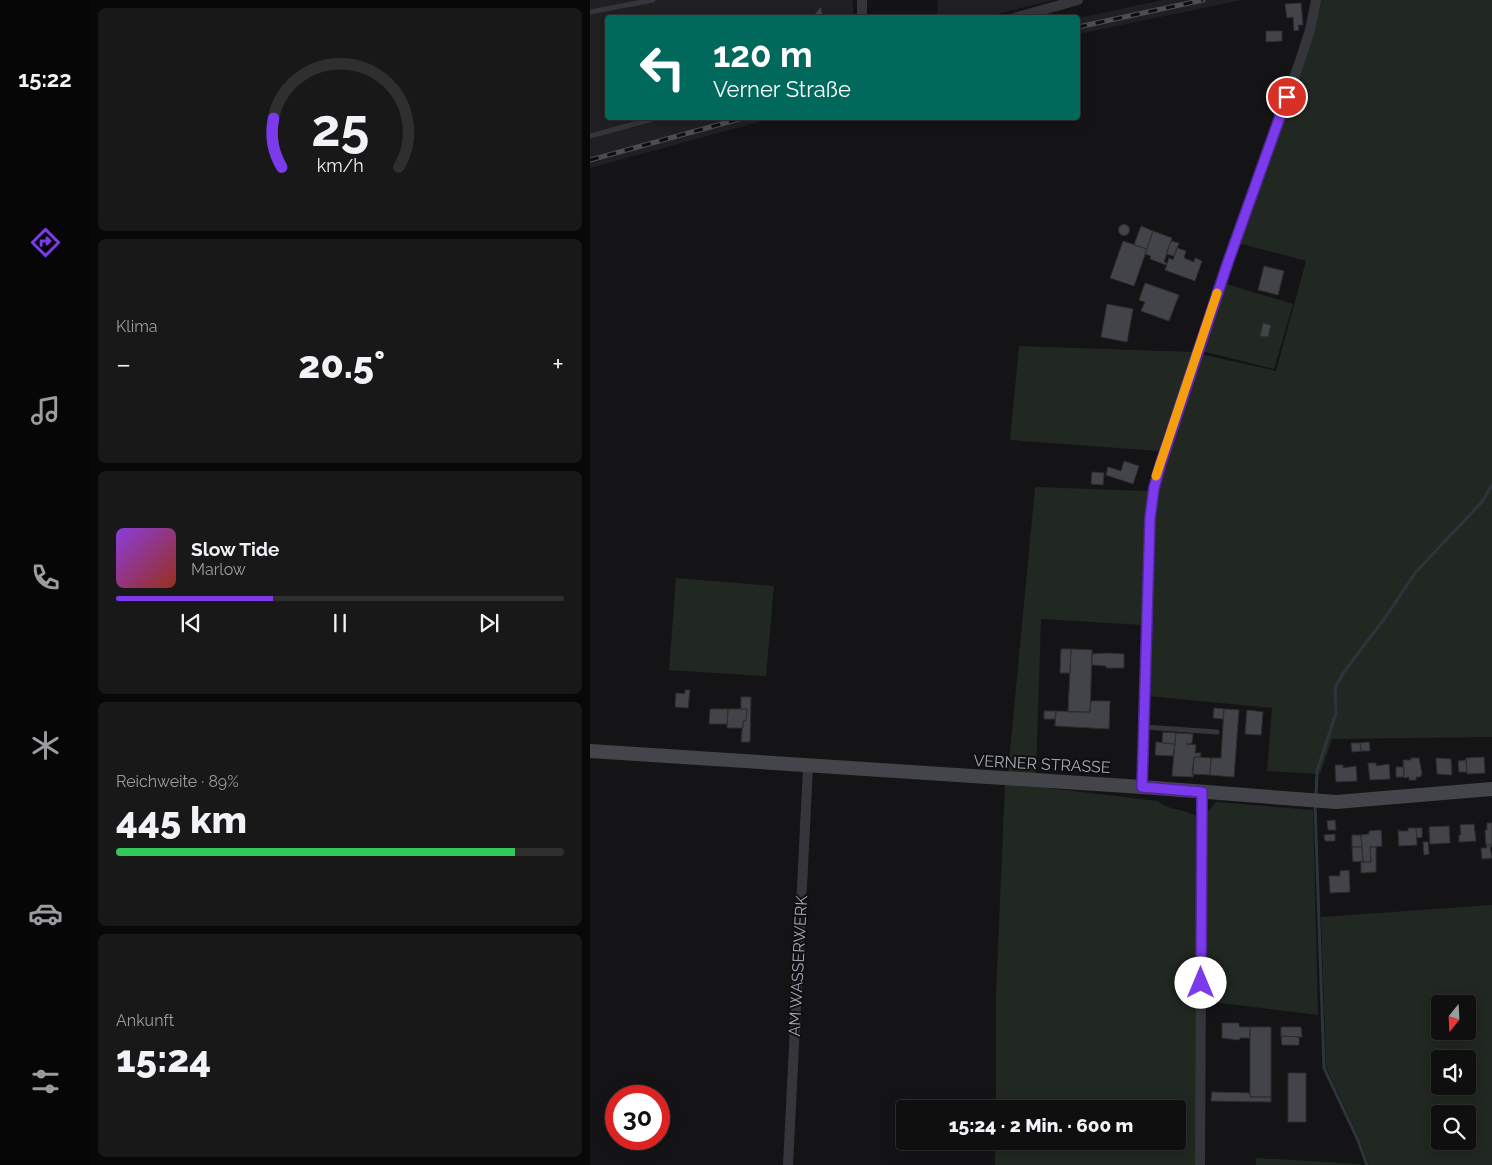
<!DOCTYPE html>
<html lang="de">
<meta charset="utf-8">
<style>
:root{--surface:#0f0f10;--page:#181819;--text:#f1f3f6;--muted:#9b9c9f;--line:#2f2f30;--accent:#7c3aed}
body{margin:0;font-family:Raleway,sans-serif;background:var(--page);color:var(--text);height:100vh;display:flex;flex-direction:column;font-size:19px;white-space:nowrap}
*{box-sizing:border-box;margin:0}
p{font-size:16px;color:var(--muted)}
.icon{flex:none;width:28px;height:28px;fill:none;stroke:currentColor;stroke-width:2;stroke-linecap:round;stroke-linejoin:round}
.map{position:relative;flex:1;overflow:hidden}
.drawer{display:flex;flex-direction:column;gap:8px;padding:8px;background:#080809;width:500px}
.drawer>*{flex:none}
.guide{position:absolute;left:15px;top:15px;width:475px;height:105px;border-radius:5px;box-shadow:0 2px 12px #0003,0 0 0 1px var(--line);background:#00695c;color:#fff;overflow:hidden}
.needle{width:32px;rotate:198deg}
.controls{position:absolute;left:841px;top:995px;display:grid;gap:10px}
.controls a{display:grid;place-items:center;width:45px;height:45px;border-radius:5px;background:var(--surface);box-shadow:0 2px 12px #0003,0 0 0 1px var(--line);font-size:25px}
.speed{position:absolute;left:15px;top:1085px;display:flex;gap:10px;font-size:25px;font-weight:700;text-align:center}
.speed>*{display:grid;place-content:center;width:65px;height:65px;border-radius:50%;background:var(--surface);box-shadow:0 2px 12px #0003,0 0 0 1px var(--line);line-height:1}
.speed .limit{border:8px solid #d22;background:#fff;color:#111}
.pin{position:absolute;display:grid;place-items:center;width:42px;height:42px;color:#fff;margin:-21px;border:2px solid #fff;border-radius:50%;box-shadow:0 1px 5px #0007}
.me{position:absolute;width:55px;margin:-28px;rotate:0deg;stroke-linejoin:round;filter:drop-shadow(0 0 4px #0008)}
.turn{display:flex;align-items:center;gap:18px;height:105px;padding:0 25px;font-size:22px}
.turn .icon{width:65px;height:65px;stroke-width:2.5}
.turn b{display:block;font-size:35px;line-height:42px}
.big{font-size:38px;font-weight:800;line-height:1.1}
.drawer .tile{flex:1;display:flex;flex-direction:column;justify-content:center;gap:8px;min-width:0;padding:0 18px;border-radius:8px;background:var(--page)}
.drawer .dial{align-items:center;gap:0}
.dial svg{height:130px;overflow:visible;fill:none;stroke:var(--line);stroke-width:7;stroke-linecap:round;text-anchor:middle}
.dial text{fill:var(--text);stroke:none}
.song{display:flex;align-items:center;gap:15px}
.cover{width:60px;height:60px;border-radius:8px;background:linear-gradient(135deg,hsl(270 70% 55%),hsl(10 70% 35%))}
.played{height:5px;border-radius:2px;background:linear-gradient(90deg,var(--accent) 35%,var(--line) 35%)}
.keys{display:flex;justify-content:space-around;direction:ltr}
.heat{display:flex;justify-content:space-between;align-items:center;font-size:28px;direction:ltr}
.charge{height:8px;border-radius:4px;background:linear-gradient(90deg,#34c759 89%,var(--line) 0)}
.trip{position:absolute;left:306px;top:1100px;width:290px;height:50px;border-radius:5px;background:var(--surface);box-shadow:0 2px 12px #0003,0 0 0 1px var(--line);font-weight:800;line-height:50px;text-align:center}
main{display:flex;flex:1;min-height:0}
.tab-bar{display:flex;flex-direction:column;width:90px;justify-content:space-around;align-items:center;background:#060606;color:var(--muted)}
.tab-bar .icon{width:35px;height:35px}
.tab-bar .active{color:var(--accent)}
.tab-bar b{font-size:22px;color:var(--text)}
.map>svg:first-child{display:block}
.built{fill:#202023}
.green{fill:#202821;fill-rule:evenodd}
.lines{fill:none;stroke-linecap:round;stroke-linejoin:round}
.stream{stroke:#2c353b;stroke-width:3}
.building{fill:#434449;stroke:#2e2e32}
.lane{stroke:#35363b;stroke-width:5}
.street{stroke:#35363b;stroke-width:10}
.secondary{stroke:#43454b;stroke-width:14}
.rail-casing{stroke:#4c4e54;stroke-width:5}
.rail{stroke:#0f0f11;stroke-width:3;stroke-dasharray:9;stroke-linecap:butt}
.route-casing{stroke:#51269a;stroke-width:12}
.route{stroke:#7c3aed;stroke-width:9}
.slow{stroke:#f59e0b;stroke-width:9}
.labels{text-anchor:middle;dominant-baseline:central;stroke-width:4;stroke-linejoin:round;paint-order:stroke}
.street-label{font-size:16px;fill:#a6abb6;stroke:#0f0f11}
</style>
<main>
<nav class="tab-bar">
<b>15:22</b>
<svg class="icon active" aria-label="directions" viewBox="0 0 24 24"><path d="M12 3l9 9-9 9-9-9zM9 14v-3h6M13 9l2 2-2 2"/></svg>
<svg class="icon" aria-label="music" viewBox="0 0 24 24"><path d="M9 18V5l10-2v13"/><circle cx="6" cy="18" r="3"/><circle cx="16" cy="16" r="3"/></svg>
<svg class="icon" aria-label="phone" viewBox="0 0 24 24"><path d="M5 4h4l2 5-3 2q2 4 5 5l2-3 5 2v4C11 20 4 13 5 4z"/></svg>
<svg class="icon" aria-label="climate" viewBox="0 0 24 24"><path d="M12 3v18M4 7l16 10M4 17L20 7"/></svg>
<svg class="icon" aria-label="car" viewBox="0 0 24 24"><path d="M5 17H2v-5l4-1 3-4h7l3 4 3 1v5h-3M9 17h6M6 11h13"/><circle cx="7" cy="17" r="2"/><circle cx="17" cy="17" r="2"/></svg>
<svg class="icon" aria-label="filters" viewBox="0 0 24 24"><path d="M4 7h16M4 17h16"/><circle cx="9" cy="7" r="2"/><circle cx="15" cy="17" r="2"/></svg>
</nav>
<section class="drawer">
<div class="tile dial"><svg viewBox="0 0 100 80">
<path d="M14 69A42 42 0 1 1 86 69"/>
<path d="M14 69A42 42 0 0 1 9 39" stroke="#7c3aed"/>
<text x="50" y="56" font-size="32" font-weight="700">25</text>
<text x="50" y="72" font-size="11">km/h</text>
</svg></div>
<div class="tile"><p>Klima</p>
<div class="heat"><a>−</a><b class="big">20.5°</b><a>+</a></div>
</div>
<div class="tile">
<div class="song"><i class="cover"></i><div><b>Slow Tide</b><p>Marlow</p></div></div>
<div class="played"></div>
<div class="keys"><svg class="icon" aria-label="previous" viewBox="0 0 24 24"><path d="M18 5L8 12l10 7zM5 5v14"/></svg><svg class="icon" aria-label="pause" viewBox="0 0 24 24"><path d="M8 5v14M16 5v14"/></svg><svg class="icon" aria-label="next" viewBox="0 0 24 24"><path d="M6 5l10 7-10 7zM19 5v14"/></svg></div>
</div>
<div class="tile"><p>Reichweite · 89%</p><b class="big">445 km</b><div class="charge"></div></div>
<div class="tile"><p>Ankunft</p><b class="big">15:24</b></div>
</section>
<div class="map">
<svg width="902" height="1165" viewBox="0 0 902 1165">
<rect width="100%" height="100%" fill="#141416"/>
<path class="built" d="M0,0H263V17L18,18V118H183L0,168Z
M348,0H464L395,17H347Z
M573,0H652L488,34V18Z"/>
<path class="green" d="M730,0H902V737L742,739L730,774L677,771L682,708L558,696L566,487L610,354L686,371L716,261L648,243Z
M633,283L703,304L684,369L612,351Z
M429,346L603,352L568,451L420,440Z
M445,487L558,491L553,625L451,619L446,775L418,773Z
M86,578L184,586L176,676L79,670Z
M415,783L568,801C576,810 595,809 606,816V1165H405V1141H588V1109H406V995Z
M626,802L723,810L728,1015L614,1001L615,815Z
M902,905V1165H779L770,1140L736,1067L731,917ZM850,1004H878V1031H850ZM850,1059H878V1086H850ZM850,1114H878V1141H850Z
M666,1158L770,1164V1165H666Z"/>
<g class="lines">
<path class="stream" d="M726,797L727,771L746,713L745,688L753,673L795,618L825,573L891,503L902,485
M725,805L734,1068L768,1140L777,1165"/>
</g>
<path class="building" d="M711,3L713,25H708L709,30L704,31L703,17L697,18L695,4Z
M231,7L233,18H216L223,16Z
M676,31H692V41L676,42Z
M528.5 230a5.5 5.5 0 1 1 11 0a5.5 5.5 0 1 1-11 0Z
M551,226L563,231L557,249L544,245Z
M563,231L582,238L574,262L577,263L576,265L560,259L561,256L555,254Z
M533,241L557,249L544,286L520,278Z
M581,241L589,243L584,256L576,254Z
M587,248L596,251L594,258L604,262L605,258L612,261L605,281L575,270L579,258L583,260Z
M674,266L694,271L688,295L668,290Z
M555,283L589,295L579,321L551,311L555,302L549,300Z
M517,304L543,309L537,342L511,337Z
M673,323L681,325L678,337L670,336Z
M534,461L549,466L543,484L516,475L518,467L531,471Z
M502,472L514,473L513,485L501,484Z
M471,649H481L480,673H470Z
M481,649L502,650L500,712H478Z
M517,653L534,654V668H516V666L502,665V654Z
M95,690H100L98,708L85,707L86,693L95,694Z
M151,697H161L160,742H151L153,721H156L157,709H151Z
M501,701H520L519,729L465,726L466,711L500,712Z
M624,708L634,709L633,719L623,718Z
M120,709H138L137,724H119Z
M138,709H157L156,721H153V728H137Z
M634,709L649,710L644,777L620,775L621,758H631Z
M657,710L673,712L671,735L655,734Z
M454,711H466L465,719H454Z
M573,732L586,733L585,744L572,743Z
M586,733L603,734L602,743L596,744L606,745L605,753H611L610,757H604L603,777L582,776Z
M566,742L585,744L583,756L565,755Z
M779,742L780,751H771L770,743Z
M761,743H770L771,751L762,752Z
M604,757L621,758L620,775L602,774Z
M894,757L895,773L877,774L876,758Z
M821,758H829L832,774L830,777H826V780H819V777L814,778L813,760H821Z
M846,758L861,759L862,775L847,774Z
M876,760L877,772H869L868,761Z
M778,763H786V766L799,764L800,779L780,780Z
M745,765H753V768L766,766L767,781L746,782Z
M806,767H814V777H806Z
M745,820L746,830H738L737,821Z
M897,823H902V845H896L895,830H897Z
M884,824L886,841L869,842V835H871L870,825Z
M859,826L860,843L840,844L839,827Z
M818,828H826L827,845L809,846L808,829L809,831H818Z
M826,828H832V837L827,838Z
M791,830L792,846L780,847L781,862H773L771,835L779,834V831Z
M745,834V841H735L734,835Z
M762,835H771L772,847H762Z
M833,842H838L839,854L834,855Z
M896,845H902L900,848L902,858L892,859L891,848H897Z
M762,847H772L773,861L763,862Z
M780,847H786V872L771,873V862H781Z
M759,870L760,892L740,893L739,876H750V871Z
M632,1023H649V1027H660V1038H650L649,1040L632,1038Z
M660,1027H681V1097H660Z
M691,1027H711L712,1037L691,1036Z
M691,1036L709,1037V1045H692Z
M698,1073H716V1122H698Z
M622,1092L660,1093V1097H681V1102L621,1101Z"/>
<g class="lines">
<path class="lane" d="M0,12L63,0
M0,136L66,118
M554,727L627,732"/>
<path class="street" d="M272,18V0
M424,18L488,0
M552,787L560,518L563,488L571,463L638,262L710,61L720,30L726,0
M198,1165L218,767
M610,1165L612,791"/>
<path class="secondary" d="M0,751L552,787L746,802L902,789"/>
<defs>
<path id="rail" d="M488,27L613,0
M0,160L153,118"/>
</defs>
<use href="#rail" class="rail-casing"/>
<use href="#rail" class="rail"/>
</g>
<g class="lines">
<defs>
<path id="route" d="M611,983L612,792L552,787L560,518L564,488L571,463L638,262L697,97"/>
</defs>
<use href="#route" class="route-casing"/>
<use href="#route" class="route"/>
<path class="slow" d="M566,476L627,293"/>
</g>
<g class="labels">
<g class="street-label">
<text transform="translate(452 764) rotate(3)">VERNER STRASSE</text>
<text transform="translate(208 966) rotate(-87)">AM WASSERWERK</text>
</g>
</g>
</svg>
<div class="controls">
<a><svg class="needle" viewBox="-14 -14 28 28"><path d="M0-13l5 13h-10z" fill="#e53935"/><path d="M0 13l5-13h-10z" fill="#9b9c9f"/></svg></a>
<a><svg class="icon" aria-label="sound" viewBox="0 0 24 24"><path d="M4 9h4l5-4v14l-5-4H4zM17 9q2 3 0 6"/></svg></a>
<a><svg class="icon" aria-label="search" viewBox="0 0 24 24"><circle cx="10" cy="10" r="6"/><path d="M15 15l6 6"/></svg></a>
</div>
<div class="speed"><div class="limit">30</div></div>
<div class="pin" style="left:697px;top:97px;background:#d93025"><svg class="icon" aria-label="arrive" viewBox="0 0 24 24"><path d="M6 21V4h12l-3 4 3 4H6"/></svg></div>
<svg class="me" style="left:611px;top:983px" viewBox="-20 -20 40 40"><circle r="19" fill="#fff"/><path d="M0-13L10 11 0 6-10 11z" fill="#7c3aed"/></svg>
<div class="trip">15:24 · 2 Min. · 600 m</div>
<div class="guide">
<div class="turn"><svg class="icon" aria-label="left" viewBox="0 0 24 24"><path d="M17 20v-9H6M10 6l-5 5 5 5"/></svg><div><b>120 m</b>Verner Straße</div></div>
</div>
</div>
</main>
